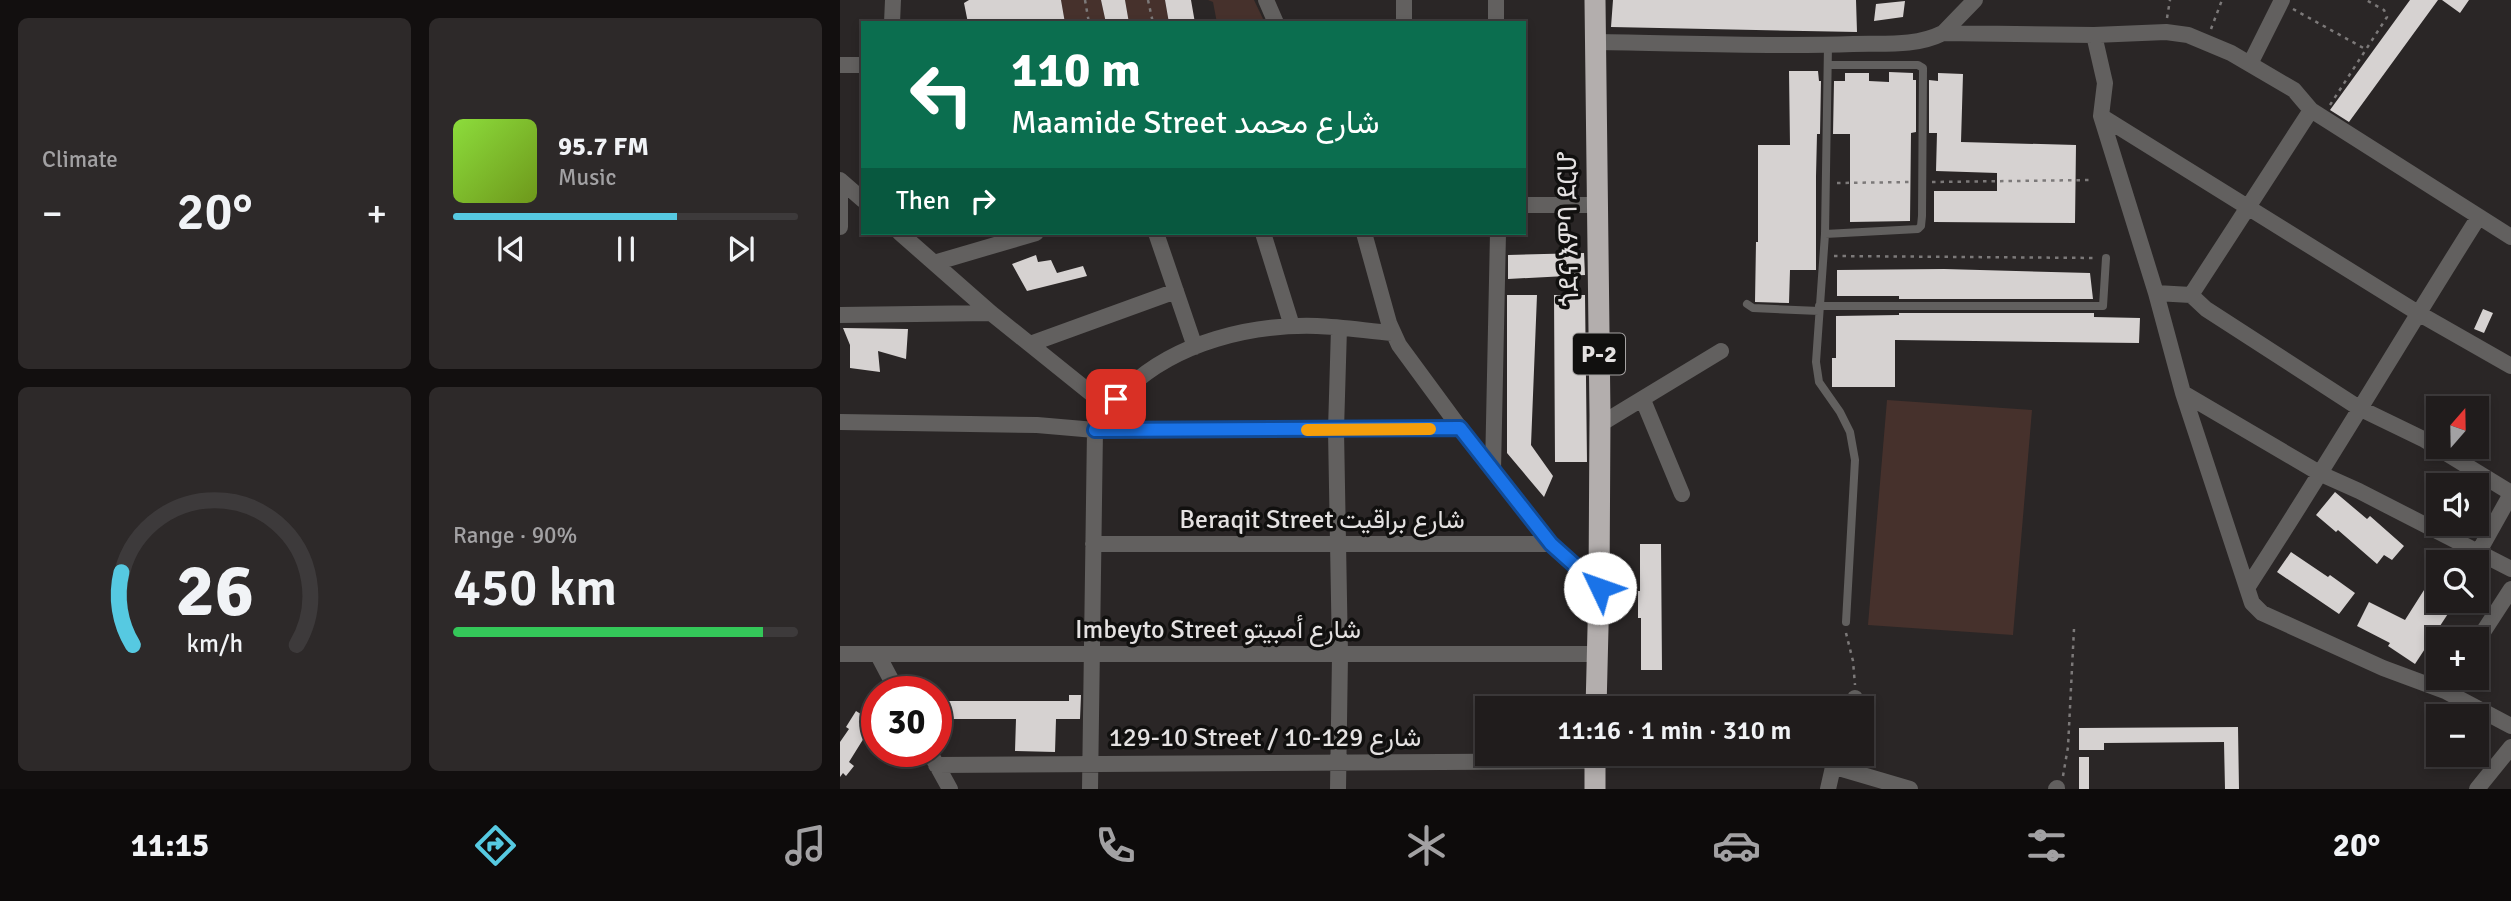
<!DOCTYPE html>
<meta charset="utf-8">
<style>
:root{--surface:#201c1c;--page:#2d2929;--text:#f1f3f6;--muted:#a2a1a3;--line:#3d3a3b;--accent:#56c9e1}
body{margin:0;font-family:Signika,Vazirmatn,"Noto Sans Ethiopic",sans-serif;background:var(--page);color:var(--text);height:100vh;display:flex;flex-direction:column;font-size:26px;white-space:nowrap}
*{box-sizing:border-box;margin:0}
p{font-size:23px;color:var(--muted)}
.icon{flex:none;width:38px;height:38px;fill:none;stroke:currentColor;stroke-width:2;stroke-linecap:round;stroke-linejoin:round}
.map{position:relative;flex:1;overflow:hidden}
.details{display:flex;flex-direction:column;gap:18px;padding:18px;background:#120f0f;width:840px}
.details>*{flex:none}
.guide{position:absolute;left:21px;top:21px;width:665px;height:214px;border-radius:0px;box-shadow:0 4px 10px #0003,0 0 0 2px var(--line);background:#0b6e4f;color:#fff;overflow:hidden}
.needle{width:46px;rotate:20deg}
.fabs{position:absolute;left:1586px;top:396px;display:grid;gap:14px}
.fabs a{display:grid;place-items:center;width:63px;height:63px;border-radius:0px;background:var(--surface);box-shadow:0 4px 10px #0003,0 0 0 2px var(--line);font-size:35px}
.speed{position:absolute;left:21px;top:676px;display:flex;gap:14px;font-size:35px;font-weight:700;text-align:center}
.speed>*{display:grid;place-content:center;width:91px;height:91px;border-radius:50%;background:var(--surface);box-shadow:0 4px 10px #0003,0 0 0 2px var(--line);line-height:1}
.speed .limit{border:10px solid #d22;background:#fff;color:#111}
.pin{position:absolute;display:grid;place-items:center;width:60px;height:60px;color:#fff;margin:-30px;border-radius:14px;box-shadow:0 4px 10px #0006}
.me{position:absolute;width:77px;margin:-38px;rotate:312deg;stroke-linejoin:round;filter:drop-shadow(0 0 5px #0008)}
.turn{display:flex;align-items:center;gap:24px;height:147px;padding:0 35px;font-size:32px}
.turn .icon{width:91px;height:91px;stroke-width:2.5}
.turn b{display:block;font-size:49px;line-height:60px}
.then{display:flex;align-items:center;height:66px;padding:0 35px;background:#0003;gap:14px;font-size:26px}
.big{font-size:52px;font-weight:600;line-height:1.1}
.details .card{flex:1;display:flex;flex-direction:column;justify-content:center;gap:10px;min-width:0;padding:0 24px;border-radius:10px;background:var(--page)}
.details .dial{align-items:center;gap:0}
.dial svg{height:182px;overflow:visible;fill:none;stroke:var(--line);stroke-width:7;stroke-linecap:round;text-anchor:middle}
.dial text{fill:var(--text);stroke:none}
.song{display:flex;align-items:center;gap:21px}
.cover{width:84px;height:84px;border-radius:10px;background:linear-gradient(135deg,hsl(90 70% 55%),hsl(80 70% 35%))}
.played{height:7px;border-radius:4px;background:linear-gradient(90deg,var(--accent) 65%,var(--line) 65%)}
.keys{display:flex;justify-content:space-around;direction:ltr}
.heat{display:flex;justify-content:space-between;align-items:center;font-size:38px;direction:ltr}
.charge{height:10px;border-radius:5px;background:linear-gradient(90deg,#34c759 90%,var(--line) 0)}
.details .tiles{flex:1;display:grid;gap:18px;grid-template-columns:repeat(2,1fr)}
.trip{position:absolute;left:635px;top:696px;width:399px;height:70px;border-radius:0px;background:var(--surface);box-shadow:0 4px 10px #0003,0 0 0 2px var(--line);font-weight:600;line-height:70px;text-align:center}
.dock{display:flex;height:112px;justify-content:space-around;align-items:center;background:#0d0b0b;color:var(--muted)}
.dock .icon{width:49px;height:49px}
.dock .on{color:var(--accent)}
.dock b{font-size:32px;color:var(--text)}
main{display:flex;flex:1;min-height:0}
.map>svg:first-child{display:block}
.green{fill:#46312c}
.building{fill:#d6d2d1}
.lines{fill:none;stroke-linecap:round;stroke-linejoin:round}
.path{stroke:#7c7979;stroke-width:2.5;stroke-dasharray:3.5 5;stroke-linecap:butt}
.lane{stroke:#62605f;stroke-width:8}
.street{stroke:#62605f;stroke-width:16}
.highway{stroke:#b3aead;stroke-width:21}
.route-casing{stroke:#114b97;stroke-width:18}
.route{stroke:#1a73e8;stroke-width:12}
.slow{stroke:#f59e0b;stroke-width:12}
.labels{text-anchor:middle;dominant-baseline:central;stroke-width:7;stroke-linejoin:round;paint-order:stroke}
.shield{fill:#11100f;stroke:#a5a2a2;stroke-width:2}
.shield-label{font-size:24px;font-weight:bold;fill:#e4e1e1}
.street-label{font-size:26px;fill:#e4e1e1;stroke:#11100f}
</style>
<main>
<section class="details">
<div class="tiles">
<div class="card"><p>Climate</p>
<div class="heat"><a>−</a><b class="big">20°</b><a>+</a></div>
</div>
<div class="card">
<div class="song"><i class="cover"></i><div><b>95.7 FM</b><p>Music</p></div></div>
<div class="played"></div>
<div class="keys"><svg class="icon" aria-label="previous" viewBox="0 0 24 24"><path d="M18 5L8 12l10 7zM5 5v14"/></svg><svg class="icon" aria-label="pause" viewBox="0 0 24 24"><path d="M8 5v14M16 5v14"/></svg><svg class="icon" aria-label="next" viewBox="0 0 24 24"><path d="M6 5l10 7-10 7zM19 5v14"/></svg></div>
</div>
<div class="card dial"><svg viewBox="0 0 100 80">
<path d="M14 69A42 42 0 1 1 86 69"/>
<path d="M14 69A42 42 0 0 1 9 37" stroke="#56c9e1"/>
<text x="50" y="56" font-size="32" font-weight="700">26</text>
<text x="50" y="72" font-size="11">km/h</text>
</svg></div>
<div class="card"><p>Range · 90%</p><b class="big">450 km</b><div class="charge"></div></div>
</div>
</section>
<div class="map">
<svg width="1671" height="789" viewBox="0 0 1671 789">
<rect width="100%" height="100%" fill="#2a2626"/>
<path class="green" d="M221,0H261L266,23H225Z
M285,0H325L329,23H289Z
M368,0H414L424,21L420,23H377L373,2Z
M1047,400L1192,410L1173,635L1028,625Z"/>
<path class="building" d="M129,0H221L225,23H128L124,3Z
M261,0H285L289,23H266Z
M325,0H351L355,23H329Z
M773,0H1016L1017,32L771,27Z
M1570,0H1598L1509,122L1490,110Z
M1602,0H1629L1620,13Z
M1065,1L1063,17L1034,21L1036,4Z
M949,71H978L979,81H981L980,134H977L976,176V270H950L949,303L915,302L916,242H918V145H950Z
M1049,72L1073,73V80H1076V132L1071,133L1070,221L1010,222V134H993L994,81H1005V73H1029V81L1049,82Z
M1098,73L1123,74L1121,142L1236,145L1235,223L1094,222V191H1157V173L1096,171L1097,133H1089V80L1098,81Z
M744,253L745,275L668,279V255Z
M196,255L198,262L211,260L217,273L243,266L247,276L187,291L172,264Z
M1104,269L1250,273L1253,299H1059V296H997V270Z
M667,295H697L691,445L713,476L704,497L667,453Z
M714,295H745L747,462H715Z
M1643,309L1653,313L1644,333L1634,329Z
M1059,313H1254V317L1300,318L1299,343L1055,340V387H992V358H996V316L1059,315Z
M3,328L68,329L66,359L38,351L40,372L10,368V345Z
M1495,492L1527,519L1530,516L1564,546L1552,560L1544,555L1537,564L1498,530L1496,532L1476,515Z
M800,544H821L822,670H801V618H798V591H800Z
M1451,552L1488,577L1490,575L1515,593L1499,614L1437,572Z
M1591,579L1598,583V600H1617L1575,664L1548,646L1550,643L1517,626L1529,602L1565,620Z
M37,695V717L9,762L14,766L6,776L3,773L0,777V742L9,729L6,727L16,711L24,716Z
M229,695H241L240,719H216L215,752L175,751L176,719H96V701H229Z
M1398,727L1399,789H1385L1384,742L1264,743V750H1239V728Z
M1239,757H1249V789H1239Z"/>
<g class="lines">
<path class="path" d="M245,0L249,23
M308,0L313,23
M1453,9L1527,50
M1327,18L1330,0
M1371,29L1382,0
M1490,105L1547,17L1544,10L1526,0
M1092,182L1252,180
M997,183L1071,182
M994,256L1257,258
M1006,633L1013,661L1015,685
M1223,776L1228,747L1234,629"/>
<path class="lane" d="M988,45L985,234L976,362L979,382L1000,412L1010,432L1015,460L1006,622
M985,234L1078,229L1081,226L1082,216L1083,68L1078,65H988
M907,304L913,308L979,311
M979,306H1263L1266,258"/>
<path class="street" d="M426,0L436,23
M564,0V23
M656,0V23
M52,23L53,0
M1103,33L1135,0
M1254,35L1265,83L1261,116L1316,293L1343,393L1412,603L1422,613L1543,668L1605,691L1671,726
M756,42C842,43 928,47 1013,44C1043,43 1075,47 1103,33L1254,35L1326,32L1348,35L1391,53L1454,90L1471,110L1671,237
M1410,64L1442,0
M0,65H23
M1261,116L1578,313L1671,366
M0,180L23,200
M0,190V227
M684,205H757
M60,233L151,313L268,407
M316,233L355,347
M423,233L452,326
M524,233L549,323L559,345L620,428L711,544L759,588
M94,263L196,233
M1316,293L1351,295L1366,309L1519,408L1583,439L1671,493
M1351,295L1471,110
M0,315L151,313
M190,344L336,291
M1343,393L1481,474L1519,491L1671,569
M803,400L842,494
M0,422L197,425L255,430L620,428
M759,425L881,351
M653,470L658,233
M253,544H711
M1638,553L1671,494
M1407,588C1487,466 1560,341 1638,218
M1636,643L1671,589
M0,654H757
M38,655L57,691
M1011,709L1015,698
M89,751L110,789
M96,765L755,761
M992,766L1070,789
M250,789L255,430C260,412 274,400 288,388C337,342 411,324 477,326C502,327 528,331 552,333
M498,789L500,655L496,430L499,328
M988,789L996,754
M1216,789L1217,788
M1637,789L1671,747"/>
<path class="highway" d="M755,0L760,415L759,588L756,709
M755,754V789"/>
</g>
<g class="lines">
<defs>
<path id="route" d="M276,399L262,414L255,430L620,428L711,544L760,588"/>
</defs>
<use href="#route" class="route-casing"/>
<use href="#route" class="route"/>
<path class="slow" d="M467,430L590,429"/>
</g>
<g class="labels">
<rect class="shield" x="733" y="333.5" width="52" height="41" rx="5"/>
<g class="shield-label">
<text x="759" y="354">P-2</text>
</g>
<g class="street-label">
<text transform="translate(729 229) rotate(-91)">ጎደና እምባ ደርሆ</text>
<text x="482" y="520">Beraqit Street شارع براقيت</text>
<text x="378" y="630">Imbeyto Street شارع أمبيتو</text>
<text x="425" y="738">129-10 Street / شارع 129-10</text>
</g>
</g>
</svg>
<div class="fabs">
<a><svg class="needle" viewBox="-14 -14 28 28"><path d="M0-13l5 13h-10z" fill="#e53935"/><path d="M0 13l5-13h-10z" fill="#a2a1a3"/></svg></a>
<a><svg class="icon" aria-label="sound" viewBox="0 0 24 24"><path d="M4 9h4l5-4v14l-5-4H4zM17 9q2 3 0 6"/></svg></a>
<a><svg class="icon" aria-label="search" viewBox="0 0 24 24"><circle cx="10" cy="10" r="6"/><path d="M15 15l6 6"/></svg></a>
<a>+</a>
<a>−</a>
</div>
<div class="speed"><div class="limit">30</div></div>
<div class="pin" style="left:276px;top:399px;background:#d93025"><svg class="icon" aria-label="arrive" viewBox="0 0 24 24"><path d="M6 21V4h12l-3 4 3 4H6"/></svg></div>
<svg class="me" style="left:760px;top:588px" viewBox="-20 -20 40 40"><circle r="19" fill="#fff"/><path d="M0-13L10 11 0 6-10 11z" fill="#1a73e8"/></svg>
<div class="trip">11:16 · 1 min · 310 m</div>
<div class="guide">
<div class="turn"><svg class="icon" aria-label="left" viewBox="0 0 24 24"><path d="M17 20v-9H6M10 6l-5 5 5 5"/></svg><div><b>110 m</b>Maamide Street شارع محمد</div></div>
<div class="then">Then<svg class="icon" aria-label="right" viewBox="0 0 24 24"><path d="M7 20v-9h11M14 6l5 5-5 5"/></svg></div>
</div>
</div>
</main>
<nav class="dock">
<b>11:15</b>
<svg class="icon on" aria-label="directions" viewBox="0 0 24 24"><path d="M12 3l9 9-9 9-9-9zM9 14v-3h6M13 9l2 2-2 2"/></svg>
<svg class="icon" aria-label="music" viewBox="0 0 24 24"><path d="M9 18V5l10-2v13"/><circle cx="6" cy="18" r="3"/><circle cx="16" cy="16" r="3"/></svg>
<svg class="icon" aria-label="phone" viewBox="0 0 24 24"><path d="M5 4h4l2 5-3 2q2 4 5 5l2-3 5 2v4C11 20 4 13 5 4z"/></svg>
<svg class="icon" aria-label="climate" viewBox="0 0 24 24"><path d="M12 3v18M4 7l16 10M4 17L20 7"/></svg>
<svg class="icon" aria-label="car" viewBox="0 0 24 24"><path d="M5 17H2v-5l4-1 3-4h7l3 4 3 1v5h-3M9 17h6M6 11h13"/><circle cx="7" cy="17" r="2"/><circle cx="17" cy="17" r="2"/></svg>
<svg class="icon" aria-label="filters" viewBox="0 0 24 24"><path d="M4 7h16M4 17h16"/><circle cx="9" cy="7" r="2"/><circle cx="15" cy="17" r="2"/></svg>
<b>20°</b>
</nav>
